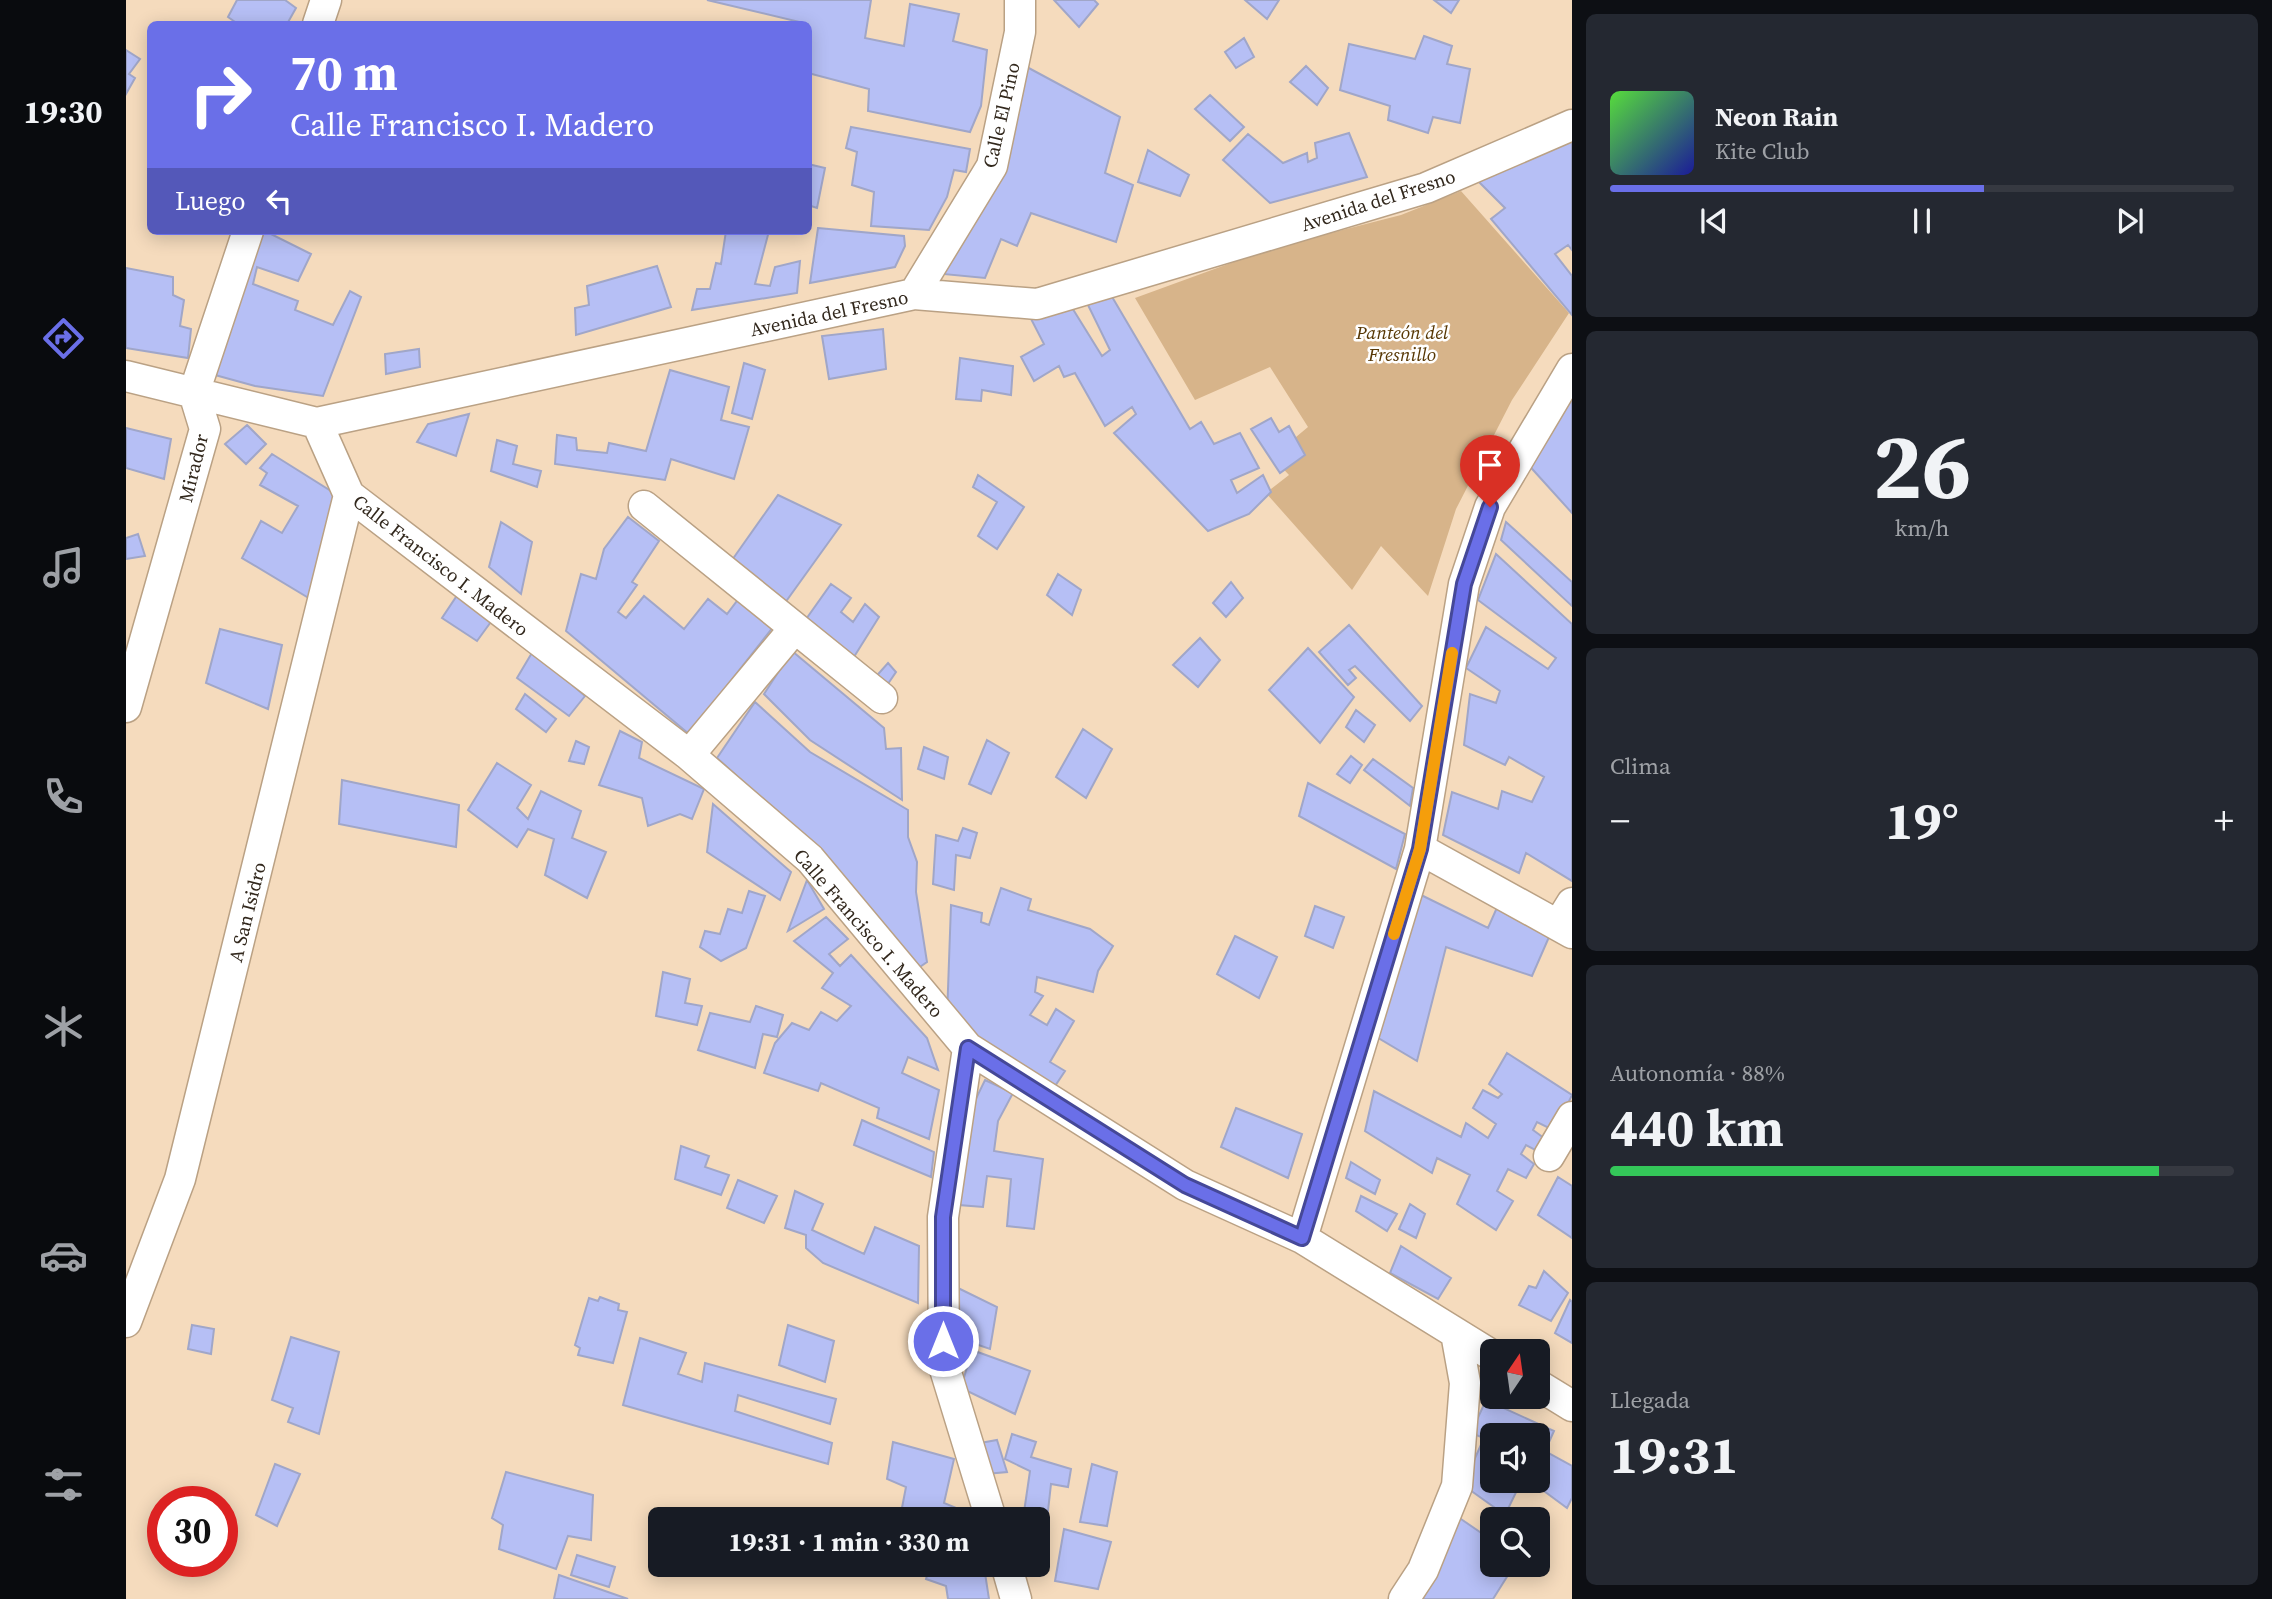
<!DOCTYPE html>
<html lang="es">
<meta charset="utf-8">
<style>
:root{--surface:#171b24;--page:#242831;--text:#f1f3f6;--muted:#9ea1a6;--line:#363941;--accent:#6a6fe8}
body{margin:0;font-family:"Source Serif 4",serif;background:var(--page);color:var(--text);height:100vh;display:flex;flex-direction:column;font-size:26px;white-space:nowrap}
*{box-sizing:border-box;margin:0}
p{font-size:23px;color:var(--muted)}
.icon{flex:none;width:38px;height:38px;fill:none;stroke:currentColor;stroke-width:2;stroke-linecap:round;stroke-linejoin:round}
.map{position:relative;flex:1;overflow:hidden}
.drawer{display:flex;flex-direction:column;gap:14px;padding:14px;background:#0d0f14;width:700px}
.drawer>*{flex:none}
.guide{position:absolute;left:21px;top:21px;width:665px;height:214px;border-radius:10px;box-shadow:0 4px 18px #0003;background:#6a6fe8;color:#fff;overflow:hidden}
.needle{width:46px;rotate:13deg}
.buttons{position:absolute;left:1354px;top:1339px;display:grid;gap:14px}
.buttons a{display:grid;place-items:center;width:70px;height:70px;border-radius:10px;background:var(--surface);box-shadow:0 4px 18px #0003;font-size:35px}
.speed{position:absolute;left:21px;top:1486px;display:flex;gap:14px;font-size:35px;font-weight:700;text-align:center}
.speed>*{display:grid;place-content:center;width:91px;height:91px;border-radius:50%;background:var(--surface);box-shadow:0 4px 18px #0003;line-height:1}
.speed .limit{border:10px solid #d22;background:#fff;color:#111}
.pin{position:absolute;display:grid;place-items:center;width:60px;height:60px;color:#fff;margin:-72px -30px;border-radius:50% 50% 50% 0;rotate:-45deg;box-shadow:0 0 7px #0007}
.pin .icon{rotate:45deg}
.me{position:absolute;width:77px;margin:-38px;rotate:0deg;stroke-linejoin:round;filter:drop-shadow(0 0 5px #0008)}
.turn{display:flex;align-items:center;gap:24px;height:147px;padding:0 28px;font-size:32px}
.turn .icon{width:91px;height:91px;stroke-width:2.5}
.turn b{display:block;font-size:49px;line-height:60px}
.then{display:flex;align-items:center;height:66px;padding:0 28px;background:#0003;gap:14px;font-size:26px}
.big{font-size:52px;font-weight:700;line-height:1.1}
.drawer .tile{flex:1;display:flex;flex-direction:column;justify-content:center;gap:10px;min-width:0;padding:0 24px;border-radius:10px;background:var(--page)}
.drawer .dial{align-items:center;gap:0}
.dial b{font-size:91px;line-height:1}
.song{display:flex;align-items:center;gap:21px}
.cover{width:84px;height:84px;border-radius:10px;background:linear-gradient(135deg,hsl(110 70% 55%),hsl(240 70% 35%))}
.played{height:7px;border-radius:4px;background:linear-gradient(90deg,var(--accent) 60%,var(--line) 60%)}
.keys{display:flex;justify-content:space-around;direction:ltr}
.heat{display:flex;justify-content:space-between;align-items:center;font-size:38px;direction:ltr}
.charge{height:10px;border-radius:5px;background:linear-gradient(90deg,#34c759 88%,var(--line) 0)}
.trip{position:absolute;left:522px;top:1507px;width:402px;height:70px;border-radius:10px;background:var(--surface);box-shadow:0 4px 18px #0003;font-weight:700;line-height:70px;text-align:center}
main{display:flex;flex:1;min-height:0}
.tab-bar{display:flex;flex-direction:column;width:126px;justify-content:space-around;align-items:center;background:#090b0e;color:var(--muted)}
.tab-bar .icon{width:49px;height:49px}
.tab-bar .selected{color:var(--accent)}
.tab-bar b{font-size:32px;color:var(--text)}
.map>svg:first-child{display:block}
.green{fill:#d7b48a}
.building{fill:#b6bff5;stroke:#a0a6c8;stroke-width:2}
.lines{fill:none;stroke-linecap:round;stroke-linejoin:round}
.minor-casing{stroke:#baa184;stroke-width:33}
.minor{stroke:#fff;stroke-width:30}
.route-casing{stroke:#454897;stroke-width:18}
.route{stroke:#6a6fe8;stroke-width:12}
.slow{stroke:#f59e0b;stroke-width:12}
.labels{text-anchor:middle;dominant-baseline:central;stroke-width:5;stroke-linejoin:round;paint-order:stroke}
.street-label{font-size:19px;fill:#32281d;stroke:#fff}
.park-label{font-size:19px;font-style:italic;fill:#573704;stroke:#fff}
</style>
<main>
<nav class="tab-bar">
<b>19:30</b>
<svg class="icon selected" aria-label="directions" viewBox="0 0 24 24"><path d="M12 3l9 9-9 9-9-9zM9 14v-3h6M13 9l2 2-2 2"/></svg>
<svg class="icon" aria-label="music" viewBox="0 0 24 24"><path d="M9 18V5l10-2v13"/><circle cx="6" cy="18" r="3"/><circle cx="16" cy="16" r="3"/></svg>
<svg class="icon" aria-label="phone" viewBox="0 0 24 24"><path d="M5 4h4l2 5-3 2q2 4 5 5l2-3 5 2v4C11 20 4 13 5 4z"/></svg>
<svg class="icon" aria-label="climate" viewBox="0 0 24 24"><path d="M12 3v18M4 7l16 10M4 17L20 7"/></svg>
<svg class="icon" aria-label="car" viewBox="0 0 24 24"><path d="M5 17H2v-5l4-1 3-4h7l3 4 3 1v5h-3M9 17h6M6 11h13"/><circle cx="7" cy="17" r="2"/><circle cx="17" cy="17" r="2"/></svg>
<svg class="icon" aria-label="filters" viewBox="0 0 24 24"><path d="M4 7h16M4 17h16"/><circle cx="9" cy="7" r="2"/><circle cx="15" cy="17" r="2"/></svg>
</nav>
<div class="map">
<svg width="1446" height="1599" viewBox="0 0 1446 1599">
<rect width="100%" height="100%" fill="#f5dbbd"/>
<path class="green" d="M1335,191L1443,313L1386,400L1330,509L1302,596L1255,546L1226,590L1140,493L1163,475L1146,457L1182,427L1144,367L1069,400L1009,298L1146,248L1275,215Z"/>
<path class="building" d="M111,0H159L170,8L161,24H112L102,17Z
M581,0H745L739,38L778,46L784,4L833,14L827,41L861,50L855,106L844,132L742,111L743,89L682,73V24Z
M928,0H968L972,4L953,27Z
M1119,0H1153L1141,19Z
M1308,0H1333L1325,13Z
M1298,36L1326,46L1321,64L1344,69L1334,123L1307,117L1302,133L1262,120L1264,106L1214,90L1223,44L1289,59Z
M1118,38L1128,57L1110,68L1099,52Z
M0,50L14,59L3,74L9,78L0,94Z
M899,66L994,117L979,173L1007,185L990,242L905,213L891,246L875,239L859,278L817,274Z
M1180,66L1202,88L1191,105L1164,82Z
M1084,95L1118,127L1104,141L1069,109Z
M725,127L844,149L840,172L828,170L821,197L803,230L745,226L748,192L726,185L731,152L720,148Z
M1223,133L1241,177L1144,203L1097,160L1122,134L1157,163L1181,153L1182,162L1191,158L1189,143Z
M1446,139V250L1442,245L1429,254L1446,276V315L1365,219L1379,208L1351,180Z
M1022,150L1063,175L1054,196L1012,182Z
M682,164L699,168L691,208L682,205Z
M692,228L778,236L779,246L769,267L684,283Z
M127,231H139L185,254L172,281L131,267L127,284L172,301L169,310L207,325L224,291L235,297L197,396L129,386L89,375Z
M600,231H643L629,284L644,286L649,267L674,261L671,293L566,310L571,289H584L590,263L595,264Z
M531,266L545,307L450,335L449,308L463,305L461,286Z
M0,268L47,277V295L58,300L54,326L65,329L62,358L0,348Z
M982,290L1064,429L1075,422L1088,444L1114,433L1133,468L1105,480L1111,493L1137,475L1145,492L1123,514L1082,531L988,433L1010,414L1006,407L979,426L949,373L938,377L933,366L908,381L895,357L918,344L903,315L940,298L976,356L984,350L960,301Z
M757,329L760,369L703,379L696,336Z
M293,349L294,367L260,374L259,354Z
M834,358L887,366L885,395L856,390L855,401L830,399Z
M618,363L639,370L626,419L606,413Z
M544,370L603,387L595,420L623,427L608,479L545,459L539,480L429,464L431,435L450,438L451,450L481,453L483,443L520,451Z
M1446,377V513L1399,461Z
M343,414L330,456L291,442L302,424Z
M1145,418L1153,432L1163,426L1179,455L1154,473L1125,429Z
M121,425L140,444L120,464L99,444Z
M0,428L45,439L38,479L0,468Z
M371,440L391,446L387,464L415,471L411,487L365,471Z
M146,454L216,498L186,600L116,558L135,521L156,533L172,506L134,485L141,473L134,468Z
M852,475L898,507L871,549L852,536L871,502L847,487Z
M652,495L715,525L656,607L606,560Z
M502,517L533,541L506,582L511,585L492,612L500,618L518,596L558,629L582,599L601,614L617,593L651,622L563,734L440,631L455,574L470,579L478,549Z
M375,522L406,542L395,594L363,567Z
M1380,522L1446,582V606L1375,540Z
M12,534L19,556L0,559V538Z
M1370,554L1446,624V881L1400,853L1393,873L1317,835L1326,792L1372,809L1376,791L1406,802L1418,777L1383,757L1379,765L1338,745L1344,694L1370,703L1374,691L1340,668L1360,627L1422,669L1430,658L1352,600Z
M932,574L955,590L946,615L921,595Z
M1105,582L1117,598L1100,617L1087,603Z
M705,584L725,598L715,612L727,622L739,604L753,617L726,660L678,622Z
M332,594L367,619L351,641L316,618Z
M1223,625L1296,706L1284,721L1229,666L1223,670L1230,678L1222,685L1193,652Z
M94,629L156,645L142,709L80,683Z
M1074,638L1094,660L1072,687L1047,665Z
M1182,648L1228,697L1194,743L1143,690Z
M407,651L459,696L443,716L391,678Z
M666,651L758,728L760,749L775,748L776,800L684,740L638,694Z
M762,663L770,672L757,691L746,681Z
M399,694L430,719L420,732L390,709Z
M629,702L684,752L782,810V837L791,862L790,892L801,962L785,973L692,850L591,758Z
M1230,710L1249,725L1238,742L1220,727Z
M957,729L986,749L960,798L930,777Z
M494,731L516,742L513,758L578,789L566,819L554,814L522,826L516,798L473,785Z
M861,740L883,753L865,794L843,784Z
M450,741L463,747L458,764L443,761Z
M798,747L822,757L818,779L792,769Z
M1225,756L1236,765L1224,783L1211,774Z
M1247,759L1287,788L1284,806L1238,770Z
M371,763L405,785L391,808L402,819L415,791L455,811L446,838L480,852L461,898L419,875L428,839L402,829L391,847L342,810Z
M216,780L333,805L330,847L213,824Z
M1182,783L1279,834L1270,869L1173,816Z
M587,804L665,872L654,900L581,852Z
M837,828L851,833L844,858L830,855L828,890L807,884L810,835L832,841Z
M681,880L698,909L662,931Z
M875,888L905,899L902,910L964,929L987,946L972,971L967,992L911,977L909,992L917,996L904,1015L921,1025L930,1009L948,1021L924,1062L939,1071L927,1089L821,1017L825,905L856,913L855,922L863,925Z
M623,891L639,896L620,948L595,961L574,947L579,931L594,934L602,909L616,913Z
M1289,892L1362,928L1373,903L1423,937L1406,976L1320,947L1291,1061L1249,1036Z
M1189,906L1218,917L1207,948L1179,936Z
M700,917L722,939L703,954L714,966L725,955L801,1038L812,1070L782,1057L776,1073L813,1090L803,1139L751,1118L753,1108L695,1083L692,1091L638,1073L649,1043L666,1023L683,1030L695,1012L711,1021L725,1006L696,988L707,973L668,941Z
M1109,936L1151,957L1133,998L1091,974Z
M537,972L564,979L559,1003L576,1006L571,1025L530,1016Z
M630,1006L657,1015L651,1037L637,1034L629,1068L572,1050L584,1013L624,1022Z
M1381,1053L1446,1095L1429,1131L1411,1122L1407,1130L1422,1141L1415,1153L1400,1145L1395,1154L1408,1164L1400,1178L1382,1169L1371,1191L1387,1201L1370,1230L1331,1204L1344,1175L1311,1158L1306,1173L1239,1131L1248,1091L1335,1137L1340,1123L1362,1138L1370,1124L1347,1108L1357,1090L1372,1098L1376,1094L1363,1084Z
M859,1080L887,1093L872,1121L868,1151L917,1159L908,1229L881,1226L885,1179L861,1176L857,1207L833,1205L845,1109Z
M1110,1108L1176,1134L1162,1178L1095,1147Z
M736,1120L808,1152L805,1177L728,1145Z
M555,1146L583,1156L579,1167L603,1175L595,1195L549,1179Z
M1225,1162L1254,1180L1249,1194L1220,1178Z
M1432,1177L1446,1186V1238L1412,1215Z
M612,1180L651,1196L638,1223L601,1208Z
M669,1191L697,1204L686,1230L738,1254L749,1227L793,1246L792,1303L697,1263L680,1248V1235L659,1228Z
M1235,1196L1271,1214L1261,1231L1230,1211Z
M1284,1204L1299,1214L1290,1238L1273,1229Z
M1275,1246L1325,1278L1312,1299L1264,1273Z
M1418,1271L1442,1293L1425,1321L1393,1305L1403,1286L1410,1288Z
M832,1288L871,1307L864,1349L832,1338Z
M474,1297L493,1304L492,1310L501,1312L487,1363L452,1355L454,1348L449,1345L463,1298L472,1301Z
M1444,1300L1446,1302V1343L1429,1333Z
M66,1325L88,1329L85,1354L62,1349Z
M662,1325L708,1341L699,1382L653,1365Z
M165,1337L213,1352L193,1434L162,1422L167,1408L146,1400Z
M514,1338L560,1353L552,1374L576,1382L579,1363L710,1399L704,1424L612,1395L609,1411L706,1443L702,1464L497,1405Z
M846,1350L904,1371L889,1414L835,1388Z
M1360,1400L1428,1431L1419,1451L1446,1466V1498L1441,1508L1403,1480H1412V1435H1367V1480H1396L1379,1515L1337,1485L1358,1438L1345,1433Z
M886,1434L910,1442L905,1457L945,1469L942,1487L925,1484L919,1538L912,1537V1519H897L904,1471L879,1459Z
M871,1440L881,1472L860,1474L854,1443Z
M767,1442L828,1459L818,1503L835,1510L838,1519L774,1518L780,1487L761,1479Z
M149,1464L174,1474L151,1526L130,1515Z
M966,1464L991,1472L981,1526L954,1522Z
M380,1472L467,1495L465,1540L442,1536L430,1569L373,1549L377,1525L366,1518Z
M1332,1517L1367,1541V1564H1389L1367,1599H1288Z
M938,1529L985,1542L972,1589L929,1581Z
M451,1555L489,1567L483,1587L445,1575Z
M744,1564H763L761,1573L743,1567Z
M804,1564H831L859,1573L863,1599H822L820,1586L800,1579Z
M433,1575L502,1599H428Z"/>
<g class="lines">
<defs>
<path id="minor" d="M192,24L200,0
M788,294L866,166L894,32V0
M0,376L191,423L788,294L911,304L1300,188L1446,125
M191,423L223,495L563,755L684,859L842,1048L1059,1185L1176,1238L1367,1356
M518,506L756,698
M0,707L79,429L68,393L122,231
M563,755L668,629
M1294,849L1446,933
M1433,924L1446,903
M842,1048L817,1217L818,1366L865,1519
M1423,1156L1446,1117
M1176,1238L1294,849L1338,584L1364,507L1446,369
M0,1322L54,1179L223,495
M1412,1385L1446,1406
M880,1564L890,1599
M1278,1599L1297,1570L1331,1486L1339,1383L1330,1333"/>
</defs>
<use href="#minor" class="minor-casing"/>
<use href="#minor" class="minor"/>
</g>
<g class="lines">
<defs>
<path id="route" d="M817,1341V1217L842,1048L1059,1185L1176,1238L1294,849L1338,584L1364,507"/>
</defs>
<use href="#route" class="route-casing"/>
<use href="#route" class="route"/>
<path class="slow" d="M1268,934L1294,849L1326,653"/>
</g>
<g class="labels">
<g class="street-label">
<text transform="translate(875 115) rotate(-77)">Calle El Pino</text>
<text transform="translate(1252 200) rotate(-18)">Avenida del Fresno</text>
<text transform="translate(703 313) rotate(-12)">Avenida del Fresno</text>
<text transform="translate(67 468) rotate(-76)">Mirador</text>
<text transform="translate(315 565) rotate(38)">Calle Francisco I. Madero</text>
<text transform="translate(121 912) rotate(-76)">A San Isidro</text>
<text transform="translate(743 933) rotate(49)">Calle Francisco I. Madero</text>
</g>
<g class="park-label">
<text x="1276" y="332">Panteón del<tspan x="1276" dy="22">Fresnillo</tspan></text>
</g>
</g>
</svg>
<div class="buttons">
<a><svg class="needle" viewBox="-14 -14 28 28"><path d="M0-13l5 13h-10z" fill="#e53935"/><path d="M0 13l5-13h-10z" fill="#9ea1a6"/></svg></a>
<a><svg class="icon" aria-label="sound" viewBox="0 0 24 24"><path d="M4 9h4l5-4v14l-5-4H4zM17 9q2 3 0 6"/></svg></a>
<a><svg class="icon" aria-label="search" viewBox="0 0 24 24"><circle cx="10" cy="10" r="6"/><path d="M15 15l6 6"/></svg></a>
</div>
<div class="speed"><div class="limit">30</div></div>
<div class="pin" style="left:1364px;top:507px;background:#d93025"><svg class="icon" aria-label="arrive" viewBox="0 0 24 24"><path d="M6 21V4h12l-3 4 3 4H6"/></svg></div>
<svg class="me" style="left:817px;top:1341px" viewBox="-20 -20 40 40"><circle r="17" fill="#6a6fe8" stroke="#fff" stroke-width="3"/><path d="M0-11L8 9 0 5-8 9z" fill="#fff"/></svg>
<div class="trip">19:31 · 1 min · 330 m</div>
<div class="guide">
<div class="turn"><svg class="icon" aria-label="right" viewBox="0 0 24 24"><path d="M7 20v-9h11M14 6l5 5-5 5"/></svg><div><b>70 m</b>Calle Francisco I. Madero</div></div>
<div class="then">Luego<svg class="icon" aria-label="left" viewBox="0 0 24 24"><path d="M17 20v-9H6M10 6l-5 5 5 5"/></svg></div>
</div>
</div>
<section class="drawer">
<div class="tile">
<div class="song"><i class="cover"></i><div><b>Neon Rain</b><p>Kite Club</p></div></div>
<div class="played"></div>
<div class="keys"><svg class="icon" aria-label="previous" viewBox="0 0 24 24"><path d="M18 5L8 12l10 7zM5 5v14"/></svg><svg class="icon" aria-label="pause" viewBox="0 0 24 24"><path d="M8 5v14M16 5v14"/></svg><svg class="icon" aria-label="next" viewBox="0 0 24 24"><path d="M6 5l10 7-10 7zM19 5v14"/></svg></div>
</div>
<div class="tile dial"><b>26</b><p>km/h</p></div>
<div class="tile"><p>Clima</p>
<div class="heat"><a>−</a><b class="big">19°</b><a>+</a></div>
</div>
<div class="tile"><p>Autonomía · 88%</p><b class="big">440 km</b><div class="charge"></div></div>
<div class="tile"><p>Llegada</p><b class="big">19:31</b></div>
</section>
</main>
